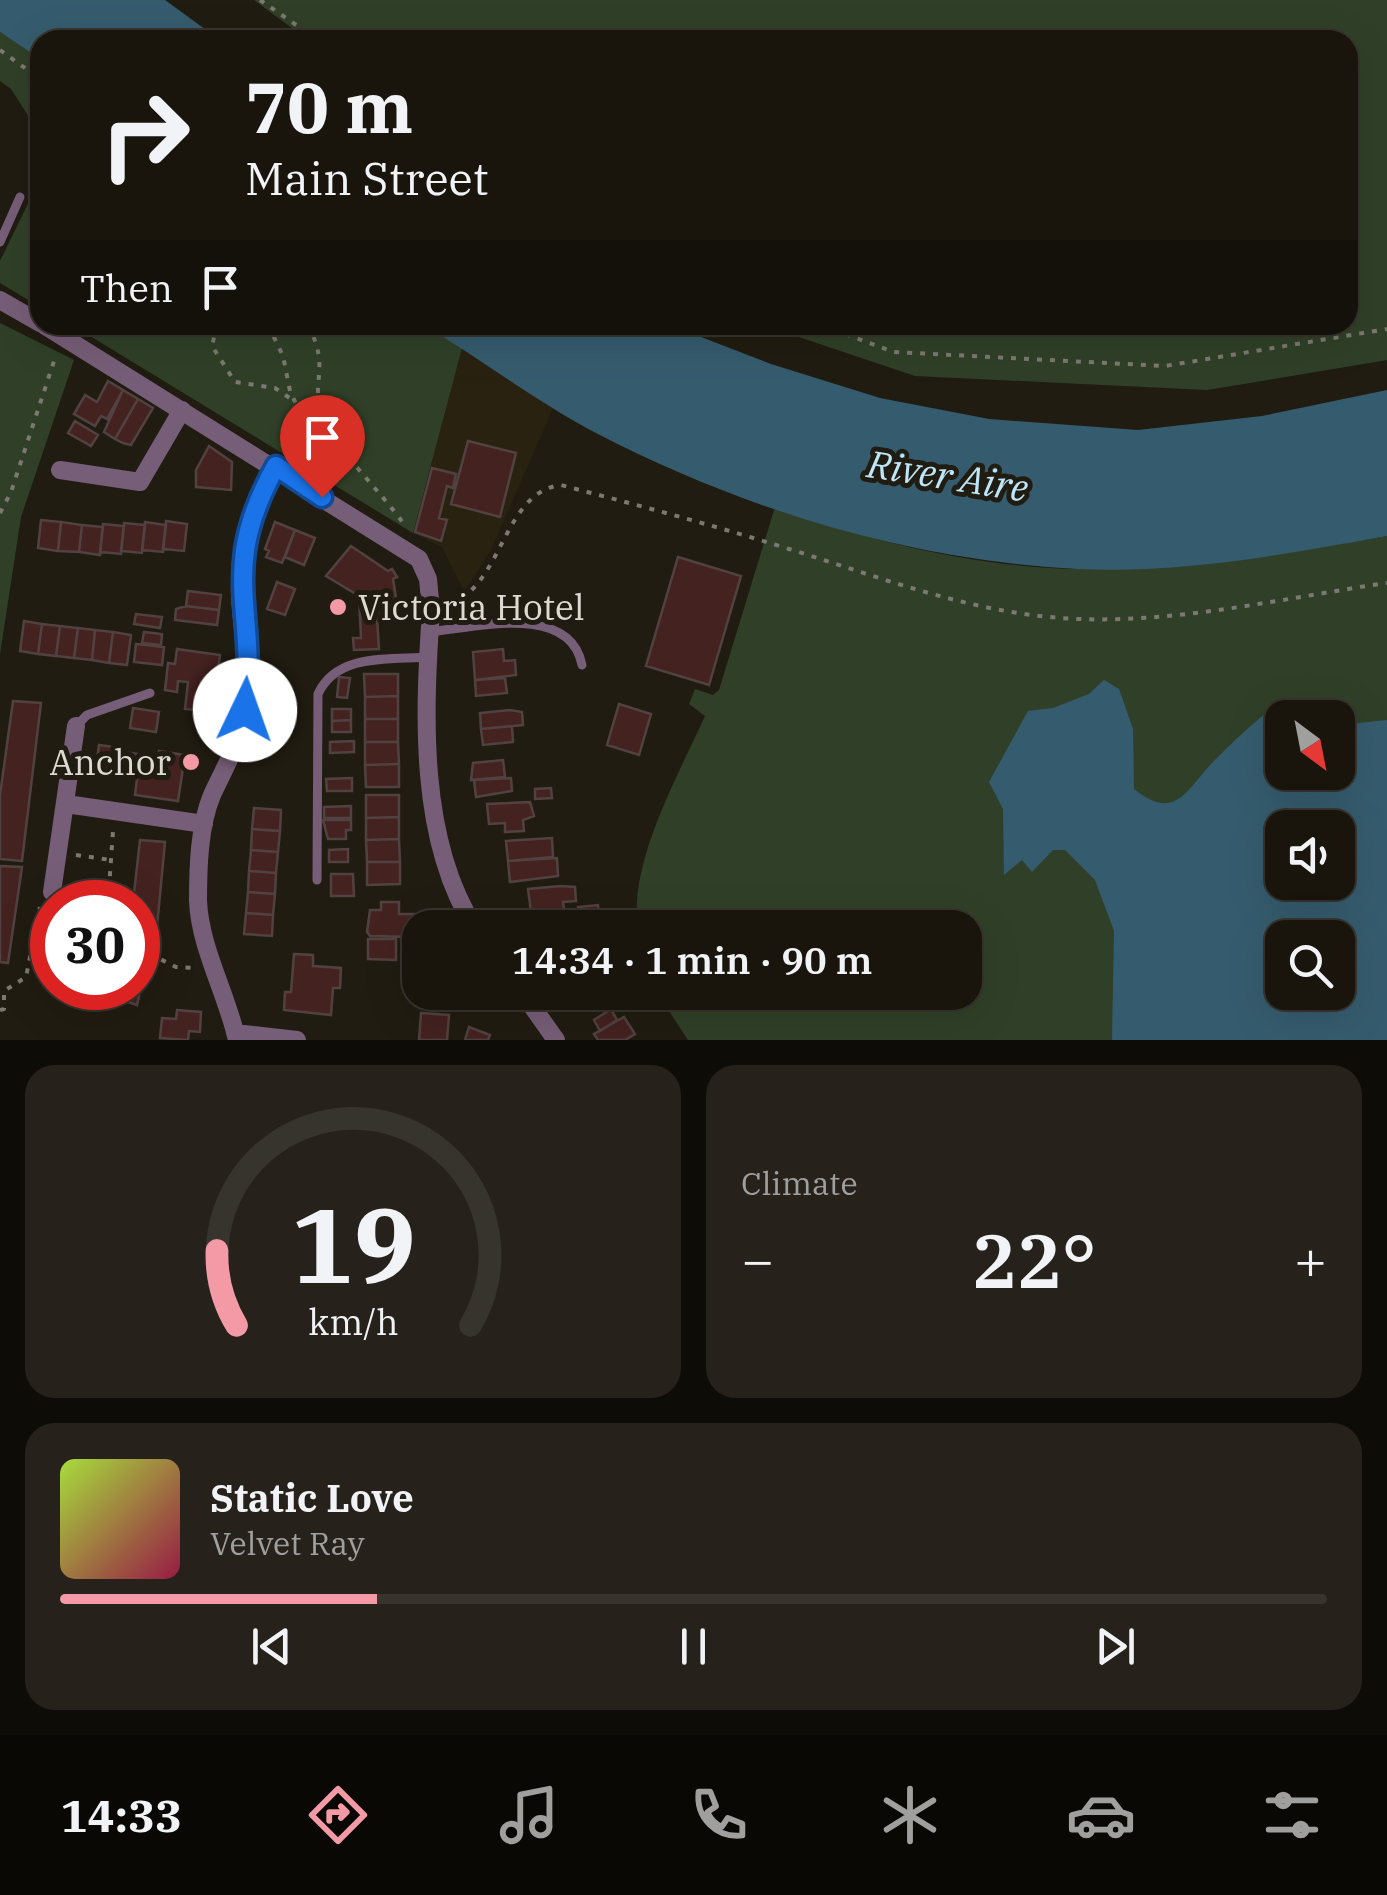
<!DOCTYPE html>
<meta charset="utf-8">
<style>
:root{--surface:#19150d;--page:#26221b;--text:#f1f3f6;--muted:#9f9f9d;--line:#37342e;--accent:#f49aa6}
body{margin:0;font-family:"IBM Plex Serif",serif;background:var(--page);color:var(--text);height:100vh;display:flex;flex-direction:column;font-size:38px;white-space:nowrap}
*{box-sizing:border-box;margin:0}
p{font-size:32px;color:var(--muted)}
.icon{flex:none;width:55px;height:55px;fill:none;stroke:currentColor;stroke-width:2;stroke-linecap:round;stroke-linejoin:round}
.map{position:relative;height:1040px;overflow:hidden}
.side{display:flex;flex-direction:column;gap:25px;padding:25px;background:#0e0c07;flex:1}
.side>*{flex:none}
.hud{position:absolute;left:30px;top:30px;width:1328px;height:305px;border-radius:30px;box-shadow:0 10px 40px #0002,0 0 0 2px var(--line);background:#19150d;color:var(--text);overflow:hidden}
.needle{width:65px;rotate:148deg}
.tools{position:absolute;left:1265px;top:700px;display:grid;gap:20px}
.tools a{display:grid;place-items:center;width:90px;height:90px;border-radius:20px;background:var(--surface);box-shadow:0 10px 40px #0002,0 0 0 2px var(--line);font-size:50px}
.speed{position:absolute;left:30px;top:880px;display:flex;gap:20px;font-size:50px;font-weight:700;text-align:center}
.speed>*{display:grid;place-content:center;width:130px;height:130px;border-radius:50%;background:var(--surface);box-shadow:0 10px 40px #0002,0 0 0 2px var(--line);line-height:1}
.speed .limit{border:15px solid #d22;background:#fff;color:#111}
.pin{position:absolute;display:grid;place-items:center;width:85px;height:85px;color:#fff;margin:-102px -42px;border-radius:50% 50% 50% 0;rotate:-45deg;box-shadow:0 0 10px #0007}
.pin .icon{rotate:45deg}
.me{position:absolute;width:110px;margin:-55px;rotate:3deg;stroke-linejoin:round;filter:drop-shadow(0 0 8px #0008)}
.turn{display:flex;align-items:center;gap:35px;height:210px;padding:0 50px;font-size:45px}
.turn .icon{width:130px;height:130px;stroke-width:2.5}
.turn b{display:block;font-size:70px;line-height:85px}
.then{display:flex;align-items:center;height:95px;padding:0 50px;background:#0003;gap:20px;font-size:38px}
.big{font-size:75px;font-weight:600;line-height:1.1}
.side .card{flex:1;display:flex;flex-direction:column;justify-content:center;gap:15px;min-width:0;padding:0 35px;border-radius:30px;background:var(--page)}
.side .dial{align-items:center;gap:0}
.dial svg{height:260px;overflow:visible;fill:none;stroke:var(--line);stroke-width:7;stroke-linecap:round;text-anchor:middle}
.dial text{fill:var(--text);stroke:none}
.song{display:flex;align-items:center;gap:30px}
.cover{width:120px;height:120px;border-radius:15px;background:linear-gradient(135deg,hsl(80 70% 55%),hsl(340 70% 35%))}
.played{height:10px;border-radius:5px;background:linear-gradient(90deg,var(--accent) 25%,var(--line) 25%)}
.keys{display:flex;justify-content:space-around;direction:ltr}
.heat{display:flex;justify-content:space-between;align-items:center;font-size:55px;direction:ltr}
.side .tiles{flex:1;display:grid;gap:25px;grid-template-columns:1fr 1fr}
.card:last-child{grid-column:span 2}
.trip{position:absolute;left:402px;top:910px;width:580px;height:100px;border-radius:30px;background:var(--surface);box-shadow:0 10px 40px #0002,0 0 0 2px var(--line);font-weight:600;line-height:100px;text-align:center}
.tabs{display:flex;height:160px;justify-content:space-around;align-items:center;background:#0a0805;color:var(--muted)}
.tabs .icon{width:70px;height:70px}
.tabs .current{color:var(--accent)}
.tabs b{font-size:45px;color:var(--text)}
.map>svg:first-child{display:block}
.built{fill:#292211}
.green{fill:#304028;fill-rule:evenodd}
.water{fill:#355c6e;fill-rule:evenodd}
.building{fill:#442220;stroke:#514241;stroke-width:2.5}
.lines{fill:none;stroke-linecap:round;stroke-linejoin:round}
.path{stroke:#7d7970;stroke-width:4;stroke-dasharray:5 8;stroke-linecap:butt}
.lane{stroke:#775e78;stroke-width:9}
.street{stroke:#775e78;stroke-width:18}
.route-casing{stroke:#114b97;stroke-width:25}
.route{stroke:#1a73e8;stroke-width:18}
.poi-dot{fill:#f49aa6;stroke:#211c11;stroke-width:4}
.labels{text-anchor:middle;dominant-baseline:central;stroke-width:10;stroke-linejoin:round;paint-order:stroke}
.poi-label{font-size:35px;fill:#dddad3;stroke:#211c11;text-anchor:start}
.water-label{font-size:38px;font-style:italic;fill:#bee6f9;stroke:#211c11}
</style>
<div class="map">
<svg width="1387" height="1040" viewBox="0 0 1387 1040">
<rect width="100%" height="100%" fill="#211c11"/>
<path class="built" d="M462,348L554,406L491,550L464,592L442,547L413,533Z"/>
<path class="green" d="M254,0H1387V360L1207,390L915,376L763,325H1348V40H308Z
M0,32L40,59V134L11,89L0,81Z
M40,179V307L0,283V261Z
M0,323L74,360L21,517L0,654Z
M72,325H424L462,348L413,533Z
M775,507C871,542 979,568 1082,569C1184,570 1287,553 1387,536V1040H688L657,993L965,992V928H638C628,863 679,774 705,716L689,704L695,689L713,695L719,690ZM1282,718H1338V772H1282ZM1282,828H1338V882H1282ZM1282,938H1338V992H1282Z"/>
<path class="water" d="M0,0H165L220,40H40V59L0,32Z
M424,325H670L771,364L880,398L989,419L1138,430L1262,416L1387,390V536C1287,554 1180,574 1078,569C912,561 745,510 598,434C538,403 482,360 424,325Z
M1104,680L1119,689L1133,729L1134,789C1173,820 1184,795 1210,765C1220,755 1258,717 1270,711L1282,733V772H1338V725L1387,720V1040H1112L1114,931L1095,880L1065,850H1053L1032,872L1022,860L1004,875L1003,809L989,782L1028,711L1053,708L1089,694ZM1282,828H1338V882H1282ZM1282,938H1338V992H1282Z"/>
<path class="building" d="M108,381L123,390L107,419L101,416L95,426L74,414L85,395L97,402Z
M123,390L138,399L115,439L104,432Z
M138,399L153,408L131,445L123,443L115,439Z
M75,421L98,435L91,446L68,433Z
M468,441L516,453L500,517L451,504Z
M209,446L232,462L231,490L196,487V470Z
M432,468L456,474L453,488L447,486L439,518L447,520L441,541L415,532Z
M41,520L61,522L58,551L38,548Z
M166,521L187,524L184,551L163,549Z
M61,522L82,525L79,552L58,551Z
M145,522L166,525L163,552L142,550Z
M275,522L295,530L282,563L266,557L269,551L265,549Z
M124,523L145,525L142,553L121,551Z
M103,524L124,526L121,554L100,552Z
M82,525L103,527L100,555L79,552Z
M295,530L315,538L304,565L285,557Z
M351,546L388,571L392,569L397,577L393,579L399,616L377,618L379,649L354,650L353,638H361L359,596L326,576Z
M678,557L741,576L709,685L646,666Z
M277,582L295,589L285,615L267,609Z
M188,591L221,595L219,610L186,606Z
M186,606L219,610L217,625L175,620L176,609Z
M136,614L162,617L160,628L134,624Z
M24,621L42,624L38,654L20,651Z
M42,624L60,626L56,656L38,654Z
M60,626L78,628L74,658L56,656Z
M78,628L95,630L92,660L74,658Z
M95,630L113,632L109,663L92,660Z
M113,632L131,635L127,665L109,663Z
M144,632L162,634L161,645L142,643Z
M136,644L164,647L162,665L134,662Z
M177,649L220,655L213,712L185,709L188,682L178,681L177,692L165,690L168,663L175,664Z
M503,649L504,661L515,660L516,675L475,680L473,652Z
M364,674H398V696L365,697Z
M339,677L350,678L347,698L337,697Z
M505,678L507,693L476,696L475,680Z
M398,696V719H365V697Z
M13,701L41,703L22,861L0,859V795Z
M619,704L651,714L639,755L607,745Z
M133,708L159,712L156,732L130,728Z
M332,709H351V720L332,721Z
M510,710L522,712L523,725L481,729L480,713Z
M365,719H398V742H365Z
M351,720V732H332V721Z
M512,726L513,742L483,745L481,729Z
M354,741V752L330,753V742Z
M365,742H398L399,764L365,765Z
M99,745L122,748L117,777L95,774Z
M159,751L185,755L178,801L135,795L137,779L120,777L123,752L158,757Z
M503,760L505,777L471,780L473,763Z
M399,764V787H366L365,765Z
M352,778V791H327L326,779Z
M511,778L512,791L476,797L474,780Z
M551,788L552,798L535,799V789Z
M366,795H399V817L366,818Z
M530,802L534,816L523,820L524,831L505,832V823L489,824L487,804Z
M351,806V818H324V807Z
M254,808L281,810L280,831L252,829Z
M399,817V839L366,840V818Z
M323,820H351V830H346V839H328Z
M252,829L280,831L278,852L251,850Z
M552,838L553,857L508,861L506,841Z
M399,839L400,862H367L366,840Z
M140,840L165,842L156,937L138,935V902H133Z
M348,849V862H329V850Z
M251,850L278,852L276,873L249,871Z
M557,858L558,876L510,882L508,861Z
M367,862H400V884L367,885Z
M0,866L22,867L8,963L0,962Z
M249,871L276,873L275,894L248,892Z
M331,874H353L354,896H331Z
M561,886L575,887L576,901L563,902L564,909L531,912L528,889Z
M248,892L275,894L273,915L246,913Z
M381,902H399V914H430V928H420V937L370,936L367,932L370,910H381Z
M598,905L599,915L579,917L578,907Z
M246,913L273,915L272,936L244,934Z
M368,939H396V960L368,959Z
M51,946H52V974L45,972Z
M294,954L313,955V966L341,968L340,988H333L331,1015L284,1010L285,992H291Z
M412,959H420V991L418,976H410Z
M138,977L143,978L137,1005L87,988H138Z
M611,1009L617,1020L600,1031L594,1020Z
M177,1010L201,1012L200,1032L189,1031L188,1040L160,1038L162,1018L176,1019Z
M421,1013L449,1015L447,1040H419Z
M624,1017L635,1034L625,1040H598L594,1034Z
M469,1027L490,1035L488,1040H465Z"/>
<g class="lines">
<path class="path" d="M260,0L318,40
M0,50L40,79
M217,325L212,346L235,382L275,388L294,401
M268,325L283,356L290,391L314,443L305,464
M308,325C331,369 310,380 322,416C331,444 384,495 403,523
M821,325L894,352L1165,366L1387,329
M307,417L318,395
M0,513L11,492L55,358
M450,604C503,585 503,492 561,485C637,505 713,525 789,549C879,577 966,611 1061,618C1168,626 1282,598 1387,583
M76,855L111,860
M108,902L113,831
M138,948L176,967L193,968
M0,1010L4,1009V991L26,977L40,907"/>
<path class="lane" d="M0,242L20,197
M429,632C476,627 570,603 582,665
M76,726L87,715L150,693
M317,880L318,694C337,653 389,660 429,657"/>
<path class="street" d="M0,300L40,323
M44,325L419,559L428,579L431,611C424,712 418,840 475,928
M60,470L140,482L182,410
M66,804L204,824
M52,892L76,726
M522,992L556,1040
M235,1033L297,1040
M237,1040C227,994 200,948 198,901C198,868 199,826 212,795C225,767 240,742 245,710C251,671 242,635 240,596C238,547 253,508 276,466"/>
</g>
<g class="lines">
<defs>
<path id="route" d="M245,710C258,608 217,571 276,466L322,497"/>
</defs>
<use href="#route" class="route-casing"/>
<use href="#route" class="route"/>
</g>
<g class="poi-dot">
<circle cx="338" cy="607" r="10"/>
<circle cx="191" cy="762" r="10"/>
</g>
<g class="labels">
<g class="poi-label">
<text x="358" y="607">Victoria Hotel</text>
<text x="171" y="762" text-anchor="end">Anchor</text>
</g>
<g class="water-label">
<text transform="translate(948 475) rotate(9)">River Aire</text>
</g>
</g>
</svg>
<div class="tools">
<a><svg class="needle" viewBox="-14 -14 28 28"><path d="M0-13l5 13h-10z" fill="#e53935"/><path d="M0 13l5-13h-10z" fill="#9f9f9d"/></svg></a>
<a><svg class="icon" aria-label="sound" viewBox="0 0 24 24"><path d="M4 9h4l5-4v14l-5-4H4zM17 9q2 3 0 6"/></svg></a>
<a><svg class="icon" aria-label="search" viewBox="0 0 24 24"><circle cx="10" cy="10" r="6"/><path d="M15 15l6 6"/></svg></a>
</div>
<div class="speed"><div class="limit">30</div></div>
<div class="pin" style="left:322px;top:497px;background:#d93025"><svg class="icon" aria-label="arrive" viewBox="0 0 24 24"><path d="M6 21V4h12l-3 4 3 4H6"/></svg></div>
<svg class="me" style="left:245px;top:710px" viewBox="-20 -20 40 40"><circle r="19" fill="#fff"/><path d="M0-13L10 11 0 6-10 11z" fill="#1a73e8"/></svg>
<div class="trip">14:34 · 1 min · 90 m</div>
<div class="hud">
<div class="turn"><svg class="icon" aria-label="right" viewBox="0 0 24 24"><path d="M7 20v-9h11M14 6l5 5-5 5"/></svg><div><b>70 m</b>Main Street</div></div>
<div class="then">Then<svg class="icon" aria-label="arrive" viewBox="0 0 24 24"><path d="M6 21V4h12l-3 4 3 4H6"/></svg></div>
</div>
</div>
<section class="side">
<div class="tiles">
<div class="card dial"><svg viewBox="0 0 100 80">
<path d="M14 69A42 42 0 1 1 86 69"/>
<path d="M14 69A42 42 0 0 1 8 46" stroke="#f49aa6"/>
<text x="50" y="56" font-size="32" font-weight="700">19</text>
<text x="50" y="72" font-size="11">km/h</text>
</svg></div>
<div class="card"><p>Climate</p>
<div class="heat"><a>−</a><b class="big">22°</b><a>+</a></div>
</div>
<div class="card">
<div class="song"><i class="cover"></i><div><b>Static Love</b><p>Velvet Ray</p></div></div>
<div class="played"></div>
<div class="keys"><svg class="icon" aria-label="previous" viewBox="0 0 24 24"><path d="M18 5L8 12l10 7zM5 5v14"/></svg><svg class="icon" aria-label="pause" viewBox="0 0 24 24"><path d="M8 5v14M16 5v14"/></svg><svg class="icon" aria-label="next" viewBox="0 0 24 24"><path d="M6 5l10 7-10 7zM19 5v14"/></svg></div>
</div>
</div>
</section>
<nav class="tabs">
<b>14:33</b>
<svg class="icon current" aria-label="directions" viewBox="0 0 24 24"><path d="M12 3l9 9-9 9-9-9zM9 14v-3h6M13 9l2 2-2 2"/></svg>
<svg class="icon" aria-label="music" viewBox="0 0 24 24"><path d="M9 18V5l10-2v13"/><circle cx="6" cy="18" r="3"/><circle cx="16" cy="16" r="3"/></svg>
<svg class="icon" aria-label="phone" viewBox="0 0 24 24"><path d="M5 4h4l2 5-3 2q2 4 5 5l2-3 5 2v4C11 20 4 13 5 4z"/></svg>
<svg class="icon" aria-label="climate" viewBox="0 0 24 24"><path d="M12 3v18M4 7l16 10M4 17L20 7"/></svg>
<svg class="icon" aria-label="car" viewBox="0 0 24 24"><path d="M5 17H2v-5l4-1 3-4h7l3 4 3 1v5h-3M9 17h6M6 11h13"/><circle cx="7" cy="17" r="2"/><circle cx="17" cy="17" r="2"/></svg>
<svg class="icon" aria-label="filters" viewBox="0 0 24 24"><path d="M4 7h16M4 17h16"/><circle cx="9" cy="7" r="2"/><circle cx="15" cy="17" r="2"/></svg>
</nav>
